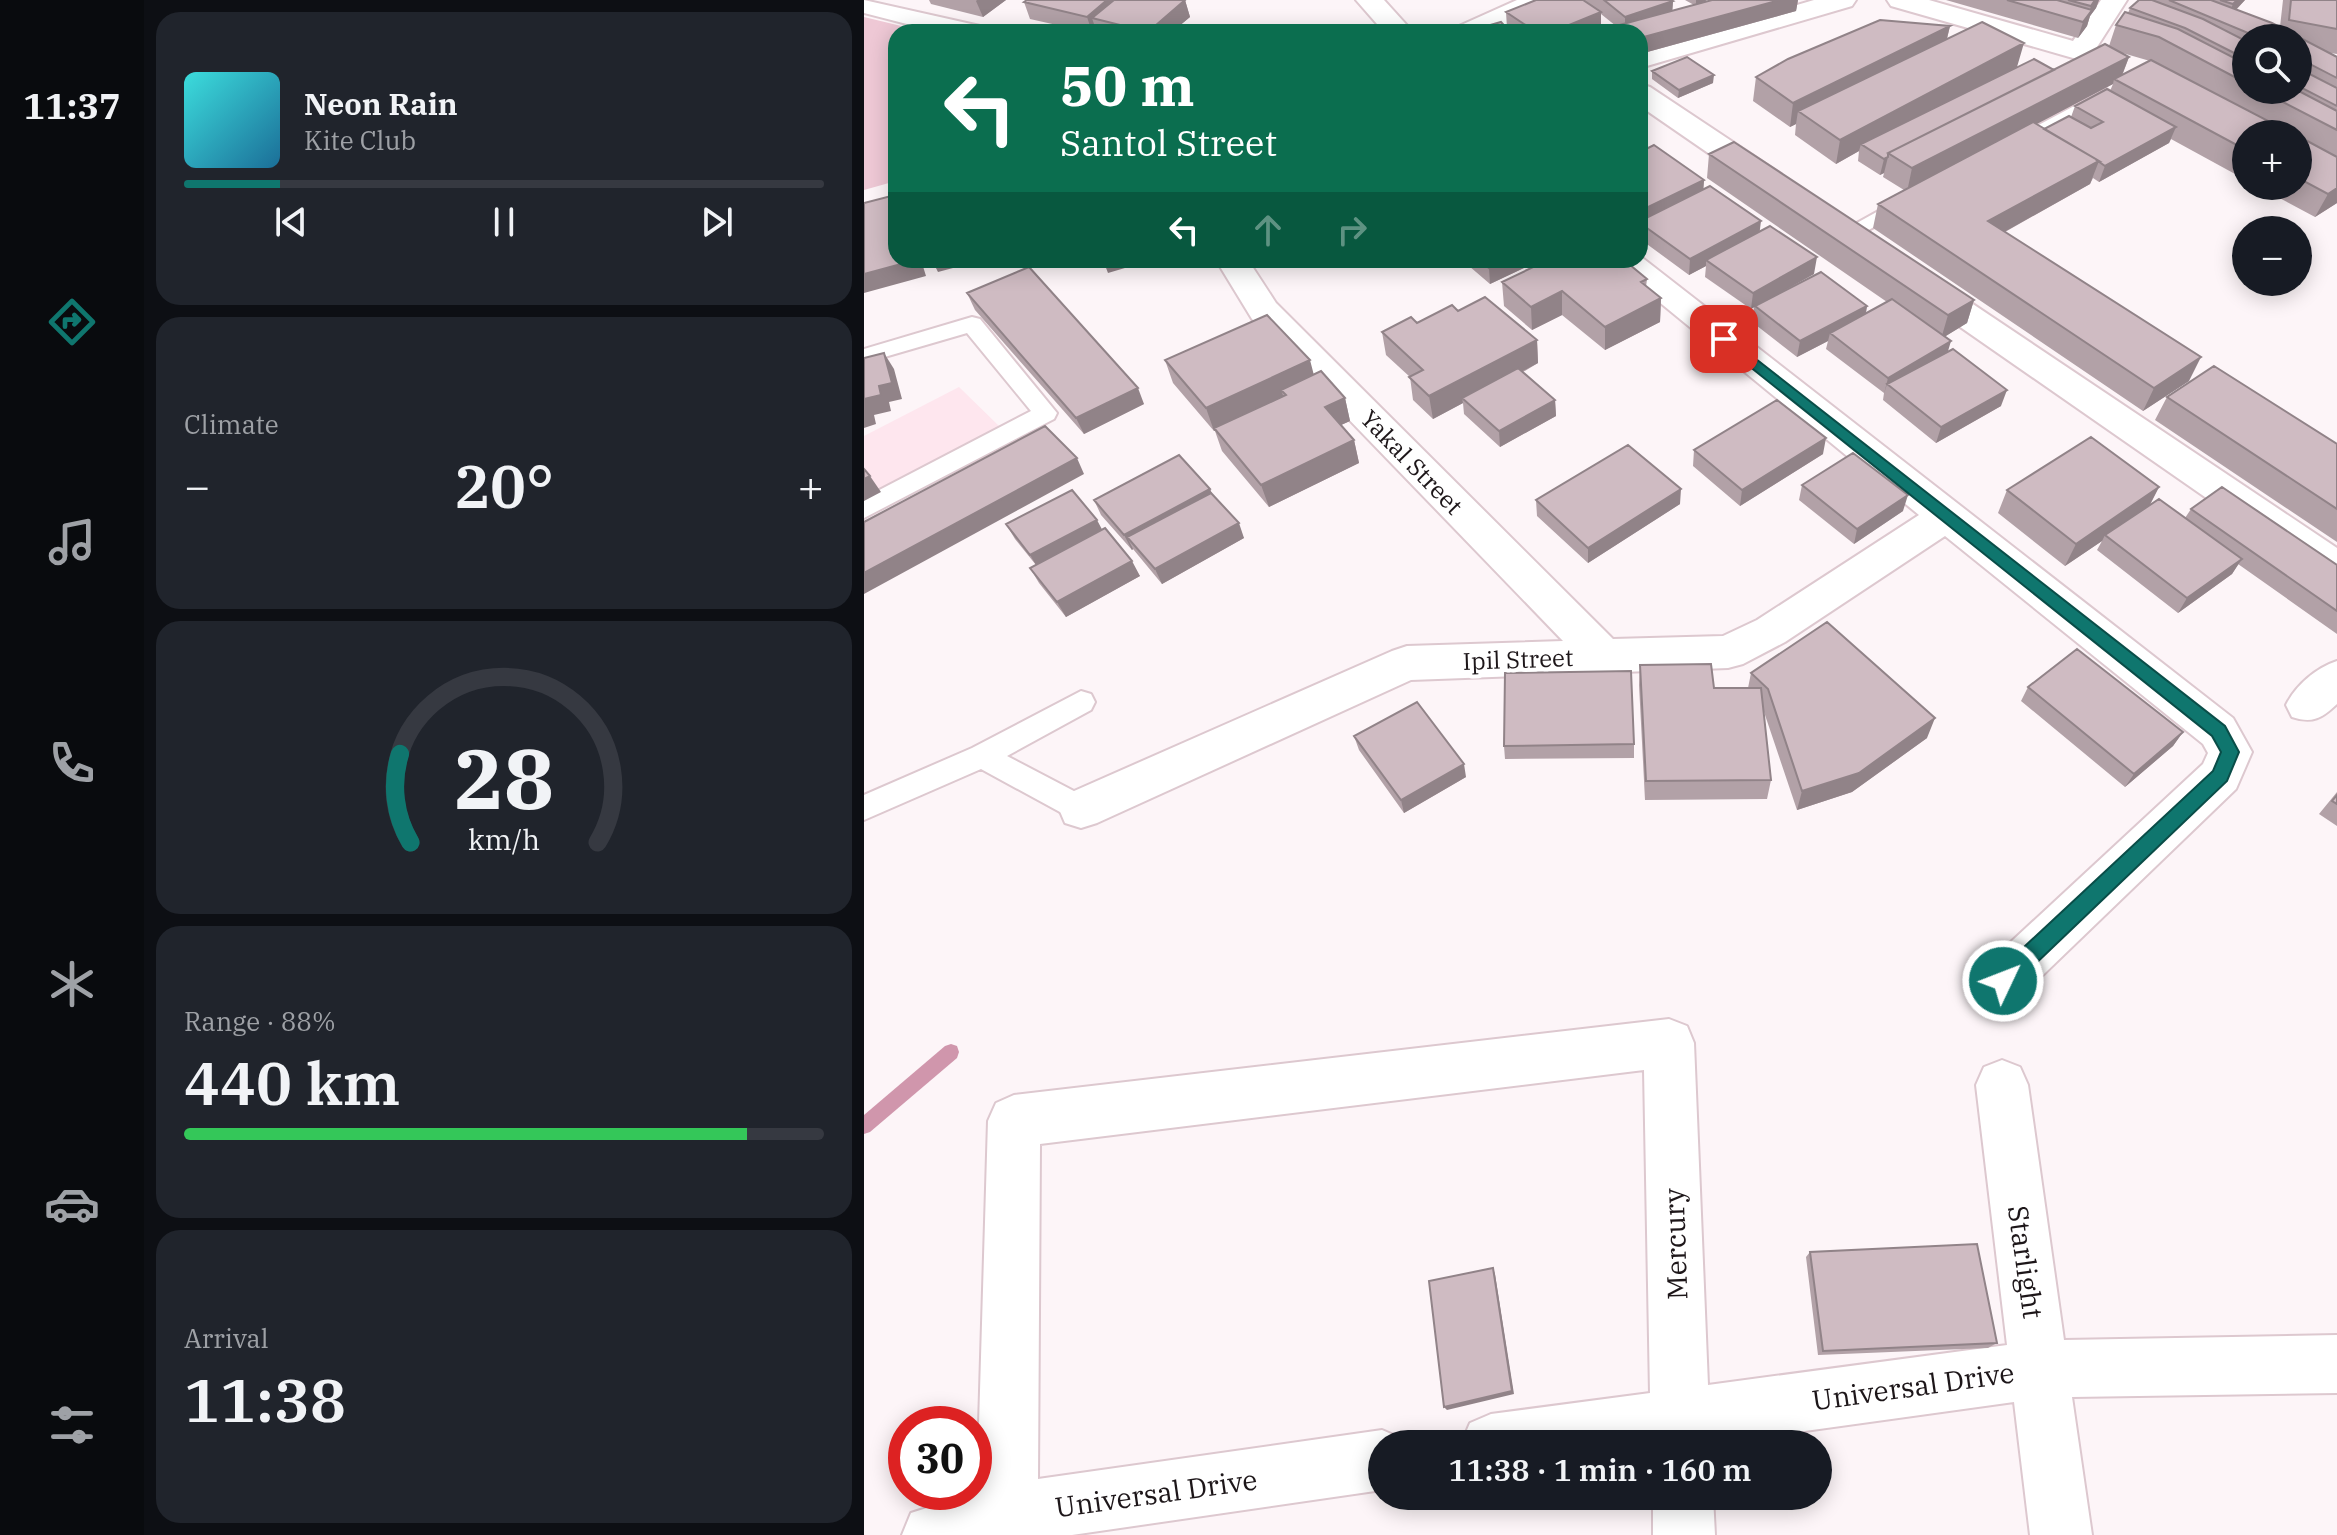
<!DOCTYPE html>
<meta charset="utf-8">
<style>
:root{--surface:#171b24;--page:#20242c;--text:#f1f3f6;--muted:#9ea1a6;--line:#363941;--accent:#0f766e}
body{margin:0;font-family:"IBM Plex Serif",serif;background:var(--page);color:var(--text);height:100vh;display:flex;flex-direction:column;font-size:30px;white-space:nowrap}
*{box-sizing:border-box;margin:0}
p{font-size:26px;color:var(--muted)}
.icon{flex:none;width:44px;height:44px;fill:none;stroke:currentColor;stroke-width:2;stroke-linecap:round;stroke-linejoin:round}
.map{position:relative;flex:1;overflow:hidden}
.drawer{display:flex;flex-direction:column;gap:12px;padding:12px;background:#0d0f14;width:720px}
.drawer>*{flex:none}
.hud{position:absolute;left:24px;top:24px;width:760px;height:244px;border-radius:24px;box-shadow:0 4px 20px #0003;background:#0b6e4f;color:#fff;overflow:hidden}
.tools{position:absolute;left:1368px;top:24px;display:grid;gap:16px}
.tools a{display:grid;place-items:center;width:80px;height:80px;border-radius:50%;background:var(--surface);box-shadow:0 4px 20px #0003;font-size:40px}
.speed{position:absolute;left:24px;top:1406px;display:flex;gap:16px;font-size:40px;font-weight:700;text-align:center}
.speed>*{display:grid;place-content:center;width:104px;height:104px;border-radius:50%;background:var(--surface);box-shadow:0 4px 20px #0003;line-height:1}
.speed .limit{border:12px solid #d22;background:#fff;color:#111}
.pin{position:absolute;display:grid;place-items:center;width:68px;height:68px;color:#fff;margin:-34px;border-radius:16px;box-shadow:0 4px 12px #0006}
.me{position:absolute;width:88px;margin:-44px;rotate:47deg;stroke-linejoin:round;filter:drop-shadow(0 0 6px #0008)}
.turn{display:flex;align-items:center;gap:28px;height:168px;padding:0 40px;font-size:36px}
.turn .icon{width:104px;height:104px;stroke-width:2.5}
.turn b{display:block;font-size:56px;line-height:68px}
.lanes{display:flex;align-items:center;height:76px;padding:0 40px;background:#0003;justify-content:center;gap:40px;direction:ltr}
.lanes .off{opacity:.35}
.big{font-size:60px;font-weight:600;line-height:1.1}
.drawer .card{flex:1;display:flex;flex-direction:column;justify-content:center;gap:12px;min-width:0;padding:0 28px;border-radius:24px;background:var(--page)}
.drawer .dial{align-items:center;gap:0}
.dial svg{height:208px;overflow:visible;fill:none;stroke:var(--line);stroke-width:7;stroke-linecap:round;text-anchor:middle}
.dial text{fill:var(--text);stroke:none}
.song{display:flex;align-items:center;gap:24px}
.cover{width:96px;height:96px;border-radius:12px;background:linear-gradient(135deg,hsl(180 70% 55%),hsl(200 70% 35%))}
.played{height:8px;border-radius:4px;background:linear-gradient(90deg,var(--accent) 15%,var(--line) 15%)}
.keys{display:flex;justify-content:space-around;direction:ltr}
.heat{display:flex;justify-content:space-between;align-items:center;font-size:44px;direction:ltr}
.charge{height:12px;border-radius:6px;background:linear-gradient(90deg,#34c759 88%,var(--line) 0)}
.trip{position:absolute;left:504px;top:1430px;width:464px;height:80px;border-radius:40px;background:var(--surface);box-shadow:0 4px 20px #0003;font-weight:600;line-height:80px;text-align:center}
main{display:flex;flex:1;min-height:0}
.menu{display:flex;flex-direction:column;width:144px;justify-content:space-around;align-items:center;background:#090b0e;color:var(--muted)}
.menu .icon{width:56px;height:56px}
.menu .active{color:var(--accent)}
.menu b{font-size:36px;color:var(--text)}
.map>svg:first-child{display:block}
.built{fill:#fee6ee}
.green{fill:#eec8d5}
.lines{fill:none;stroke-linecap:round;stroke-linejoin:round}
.stream{fill:#d096ac;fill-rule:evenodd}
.lane-casing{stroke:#ddc8cf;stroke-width:4}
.street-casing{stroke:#ddc8cf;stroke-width:4}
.lane{fill:#fff;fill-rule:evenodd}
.street{fill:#fff;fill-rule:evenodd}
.wall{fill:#b2a1a7;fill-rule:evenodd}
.shaded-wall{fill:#918388}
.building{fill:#cfbbc2;stroke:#918388;stroke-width:2}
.route{fill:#0f766e;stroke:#0a4d48;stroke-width:2}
.labels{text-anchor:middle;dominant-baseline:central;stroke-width:8;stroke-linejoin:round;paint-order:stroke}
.street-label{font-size:24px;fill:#1d1619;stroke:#fff}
.near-street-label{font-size:28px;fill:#1d1619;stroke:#fff}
</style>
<main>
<nav class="menu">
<b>11:37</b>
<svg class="icon active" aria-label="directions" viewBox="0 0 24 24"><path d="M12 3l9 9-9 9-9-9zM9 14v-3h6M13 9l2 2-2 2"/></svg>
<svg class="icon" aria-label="music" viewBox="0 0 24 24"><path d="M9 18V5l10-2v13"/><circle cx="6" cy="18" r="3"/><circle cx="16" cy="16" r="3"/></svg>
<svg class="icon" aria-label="phone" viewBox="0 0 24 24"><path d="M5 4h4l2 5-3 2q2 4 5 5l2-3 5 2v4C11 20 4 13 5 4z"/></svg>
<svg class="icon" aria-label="climate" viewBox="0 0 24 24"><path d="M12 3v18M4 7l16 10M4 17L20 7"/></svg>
<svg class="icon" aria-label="car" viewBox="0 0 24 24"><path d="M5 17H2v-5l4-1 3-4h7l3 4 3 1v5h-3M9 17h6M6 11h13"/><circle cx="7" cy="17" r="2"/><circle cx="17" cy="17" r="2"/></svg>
<svg class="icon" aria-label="filters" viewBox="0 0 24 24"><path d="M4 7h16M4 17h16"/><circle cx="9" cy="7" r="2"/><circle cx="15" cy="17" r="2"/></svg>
</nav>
<section class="drawer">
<div class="card">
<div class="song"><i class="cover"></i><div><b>Neon Rain</b><p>Kite Club</p></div></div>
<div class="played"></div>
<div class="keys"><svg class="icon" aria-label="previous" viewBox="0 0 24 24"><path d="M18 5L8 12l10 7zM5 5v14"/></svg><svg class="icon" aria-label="pause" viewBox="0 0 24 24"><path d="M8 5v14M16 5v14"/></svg><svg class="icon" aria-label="next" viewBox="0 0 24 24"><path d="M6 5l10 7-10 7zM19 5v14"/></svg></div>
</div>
<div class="card"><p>Climate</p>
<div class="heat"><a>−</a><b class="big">20°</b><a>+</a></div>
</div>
<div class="card dial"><svg viewBox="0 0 100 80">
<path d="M14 69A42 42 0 1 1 86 69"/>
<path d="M14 69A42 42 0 0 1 10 35" stroke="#0f766e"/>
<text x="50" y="56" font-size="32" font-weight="700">28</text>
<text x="50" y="72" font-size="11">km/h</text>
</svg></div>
<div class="card"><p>Range · 88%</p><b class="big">440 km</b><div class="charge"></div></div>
<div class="card"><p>Arrival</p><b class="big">11:38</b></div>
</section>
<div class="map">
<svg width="1473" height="1535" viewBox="0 0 1473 1535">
<rect width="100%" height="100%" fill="#fdf5f8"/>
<path class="built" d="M95,387L137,428L17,492L0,473V436Z"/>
<path class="green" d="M0,17L62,32H32V181L0,190Z"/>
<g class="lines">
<path class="stream" d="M87,1044L93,1046L95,1052L93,1058L6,1132L0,1134V1115L81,1046Z"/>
<defs>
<path id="lane" d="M1242,89L1251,94L1248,98L1152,150H1138L1135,146Z
M1045,194L1052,196L1055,200L1052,204L990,238L983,240L973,234Z
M108,317L116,319L193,413L190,419L0,518V498L167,411L103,333L0,363V349Z
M217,691L227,694L231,702L227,710L143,756L227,800L231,809L227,818L217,821L207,818L117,769L0,820V795L108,748Z"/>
<path id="street" d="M0,0L116,26L120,32H74L0,13Z
M492,0H520L549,32H520Z
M653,0H688L684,6L627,32H591L595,26Z
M950,0H992L988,6L776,68V51Z
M1023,0H1065L1209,41L1237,0H1263L1226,58L1216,60L1027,6Z
M776,84L786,87L917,174L921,181L917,188H895L776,106Z
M776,256L1369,718L1388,752L1372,789L1156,997L1139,1004L1122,997L1115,981L1122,965L1339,764L1344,753L1339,744L1081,536L921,642L879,664L864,668L547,680L233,823L217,828L201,823L195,809L201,795L528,651L543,646L699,641L388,319L352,260H384L412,303L749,639L859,636L893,620L1055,515L744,260H776Z
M1055,273L1067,276L1473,548V583L1459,579L1043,290L1039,283L1043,276Z
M1473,661V704C1458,718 1449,724 1428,717L1422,705C1432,685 1452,668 1473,661Z
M805,1019L823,1026L830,1043L844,1385L1143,1345L1112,1085L1120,1067L1138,1060L1156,1067L1164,1085L1200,1340L1473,1335V1393L1208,1397L1228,1535H1166L1150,1402L847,1444H597L606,1423L627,1414L786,1393L780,1070L176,1144L174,1479L518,1430L539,1439L541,1444H518V1490L208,1535H38L47,1513L113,1492L124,1121L132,1103L150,1095Z
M789,1496H849L851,1535H789Z"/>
</defs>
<use href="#lane" class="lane-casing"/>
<use href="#street" class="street-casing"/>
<use href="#lane" class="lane"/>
<use href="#street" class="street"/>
</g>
<path class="wall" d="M65,0H142L119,17L67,4Z
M321,0L326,17L308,32H232V30L229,32H224L166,19L160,2Z
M720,0H807L809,1L808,11L830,5L821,0H843L837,3L848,0H934L932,11L776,54V32H733L752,26L737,14V28L727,32H649L643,28L642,12Z
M1082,0H1235L1232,8L1226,16L1223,26L1214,38Z
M1275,0H1381L1372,10L1416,27L1419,0H1473V54L1466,53L1473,57V203L1451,217L1393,186H1434V134H1382V180L1307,139L1305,143L1235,182L1229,178L1226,184L1141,232L1325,381L1279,411L1009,228L1014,204L1040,190L1019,177L1020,173L1016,175L994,161L995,151L972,164L931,135L932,124L926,127L889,101L892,77L1086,26L1083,39L1154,67L1190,70L1245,46L1252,25L1264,13L1266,8ZM1382,38H1434V90H1382ZM1255,52L1286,61L1258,76L1265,57ZM1249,84L1246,91L1211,106L1207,117L1180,129L1172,124Z
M788,71L849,83L814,98L788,79Z
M776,152L840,180L839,189L896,231L950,274L917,292L1003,306L1002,313L1023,302L843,178L845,154L1110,300L1103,323L1080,337L1084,352L1137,406L1072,443L1019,400L1020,393L962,349L964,341L933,357L888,322L890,307L887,309L841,277L842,266L825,275L776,239Z
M598,260H677L626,284Z
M753,264L783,279L782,287L797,298L796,322L741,350L698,315L668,330L640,306L638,282Z
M103,293L280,404L220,434L111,310Z
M594,311L673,340L674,363L659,372L691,400L692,416L636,447L600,414L599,403L569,419L549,400L546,377L522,355L518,332Z
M301,360L450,375L481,398L486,421L477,425L490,440L495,463L405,507L358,451L351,431H350L309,383Z
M1303,397L1473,444V542L1291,420Z
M830,450L959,454L876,506L829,466Z
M938,485L1039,511L990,544L935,500Z
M1295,487L1286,505L1321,518L1327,509L1473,565V634L1374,564L1368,574L1314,613L1233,550L1238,541L1201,566L1134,513L1143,490Z
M346,489L348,494L380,538L298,584L269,549L268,550L237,515L230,500Z
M672,500L816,504L724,563L673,516Z
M142,524L238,530L276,576L202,617L175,583L166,568L172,565L151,539Z
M776,665L850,688H884L887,673L1063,738L988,792L933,810L899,709L907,780L903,799L781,800L775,685Z
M1164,687L1319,732L1309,746L1261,787L1157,701Z
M490,736L602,777L540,813L495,750Z
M770,744V758L641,759L640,746Z
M1473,792V826L1455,814Z
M946,1252L1133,1343L1124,1348L954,1355L942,1257Z"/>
<path class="shaded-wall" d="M113,0H142L119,17L112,1Z
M243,0H267L228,18L232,30L228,32L223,17Z
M321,0L326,17L308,32H284Z
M832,0H843L832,6Z
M916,0H934L932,11L776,54V38Z
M1231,0H1235L1232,8L1226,16L1223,26L1214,38L1219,22L1224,16L1227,6Z
M1373,0H1381L1362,20L1369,4Z
M809,1L808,17L761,32V17Z
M737,12V28L727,32H688Z
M1086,26L1080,50L934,111L932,124L926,127L929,103Z
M1160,43L1153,67L997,144L995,151L972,164L976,140Z
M1265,57L1256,80L1250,79L1249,84L1043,192L1048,168Z
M850,75L849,83L814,98L815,90Z
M1312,127L1305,143L1235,182L1241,166Z
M1024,157L1020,173L1016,175L1020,159Z
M1235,161L1226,184L1117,245L1124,221Z
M840,180L839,196L776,223V211Z
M1473,188V203L1451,217L1464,194Z
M897,221L895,237L842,260V266L825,275L826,259Z
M953,257L950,274L887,309L889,293Z
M52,260H57L62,276L0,293V274Z
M68,260H119L74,272Z
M239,260H288L244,273Z
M642,260H677L626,284L625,268Z
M698,291V315L668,330L667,307Z
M797,298L796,322L741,350V327Z
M1110,300L1103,323L1077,339L1084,315Z
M1003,306L1000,322L966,333L964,341L933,357L936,341Z
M673,340L674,363L602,401L598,398L599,403L569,419L565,396Z
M1087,341L1082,358L1023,384L1020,394L1024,378Z
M20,353L30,369L38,399L25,402L27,411L10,415L12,424L0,428V399L15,386Z
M1337,357L1325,381L1279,411L1290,388Z
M446,360L452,383L422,395L417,390L420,398L350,428L351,431H350L342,408Z
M274,388L280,404L220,434L212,418Z
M1143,390L1137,406L1072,443L1077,427Z
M481,398L486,421L466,430L461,407Z
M691,400L692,416L636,447L635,431Z
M962,438L959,454L876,506L878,490Z
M490,440L495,463L405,507L397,485Z
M213,458L220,474L0,594V573Z
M6,476L17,492L0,501V479Z
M1295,487L1283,510L1241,535L1238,541L1201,566L1212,544Z
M346,489L352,504L263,537L269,549L268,550L260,535Z
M817,489L816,504L724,563V548Z
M1044,495L1039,511L990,544L993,529Z
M233,520L241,535L175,570L166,555Z
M375,523L380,538L298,584L291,569Z
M1378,559L1368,574L1314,613L1323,598Z
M268,561L276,576L202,617L193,602Z
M1071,718L1063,738L988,792L933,810L938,791Z
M1319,732L1309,746L1261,787L1270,774Z
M600,764L602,777L540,813L537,800Z
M629,1268L631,1274L650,1394L583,1410L580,1407Z"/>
<path class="building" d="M163,0H243L223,17L160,2Z
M250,0H321L284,32L228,18Z
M672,0H719L737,12L688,32H672L642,12Z
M740,0H807L809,1L761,17Z
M848,0H916L776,38V32H734L733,31Z
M1143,0H1193L1228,10L1219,22Z
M1204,0H1231L1227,6Z
M1275,0H1288L1339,19L1382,41V59L1321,28L1266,8Z
M1305,0H1347L1408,23L1473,57V78L1434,58V38H1396Z
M1356,0H1373L1369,4Z
M1427,0H1473V29L1425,20Z
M1261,12L1314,29L1382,64V83L1295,37L1252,25Z
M1016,20L1086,26L929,103L892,77L924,59Z
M637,22L646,32H602Z
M1118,22L1160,43L976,140L934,111Z
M1241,44L1265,57L1048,168L1024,153Z
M823,57L850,75L815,90L788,71Z
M1170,59L1190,70L1024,153V157L1020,159L997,144Z
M1287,60L1429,134H1382V150L1250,79Z
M1434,68L1473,88V106L1434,86Z
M1243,89L1312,127L1241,166L1234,161H1235L1180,129L1205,116L1227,128L1239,122L1211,106Z
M1396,90H1433L1473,111V130Z
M1169,122L1235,161L1124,221L1337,357L1290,388L1014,204Z
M1434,136L1473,157V188L1464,194L1434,178Z
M870,142L1110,300L1084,315L845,154Z
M790,145L840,180L776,211V152Z
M846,186L897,221L826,259L776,223V221Z
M31,195L32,260H52L0,274V203Z
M906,226L953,257L889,293L842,260Z
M615,260H642L625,268Z
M684,260H748L753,264L760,260L783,279L777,282L797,298L741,327L698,291L667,307L638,282Z
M165,267L274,388L212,418L103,293Z
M957,272L1003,306L936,341L891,306Z
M621,297L673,340L565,396L545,377L559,370L518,332L547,317L553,323L588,305L594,311Z
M1028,299L1087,341L1024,378L966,333Z
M403,315L446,360L342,408L301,360Z
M1089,349L1143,390L1077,427L1023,384Z
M20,353L28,383L15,386L17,395L0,399V358Z
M1350,366L1473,444V509L1303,397Z
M654,368L691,400L635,431L598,398Z
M457,371L481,398L461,407L490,440L397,485L350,428L422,395L417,390Z
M913,400L962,438L878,490L830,450Z
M181,426L213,458L0,573V522Z
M1227,437L1295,487L1212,544L1143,490Z
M764,445L817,489L724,548L672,500Z
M989,453L1044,495L993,529L938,485Z
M315,455L346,489L260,535L230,500Z
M0,469L6,476L0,479Z
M1358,487L1473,565V611L1327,509Z
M208,490L233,520L166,555L142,524Z
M347,493L375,523L291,569L263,537Z
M1295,499L1378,559L1323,598L1241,535Z
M241,528L268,561L193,602L166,568Z
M963,622L1071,718L995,773L938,791L904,689L887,673Z
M1213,649L1319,732L1270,774L1164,687Z
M847,664L850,688H897L907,780L782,781L776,665Z
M767,671L770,744L640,746L641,673Z
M553,702L600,764L537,800L490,736Z
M1473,795V804L1468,801Z
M1113,1244L1133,1343L959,1351L946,1252Z
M629,1268L648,1391L580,1407L565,1281Z"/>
<path class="route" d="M860,334L1361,726L1375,752L1363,781L1146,988H1131L1128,981L1131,974L1349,771L1357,752L1348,736L855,342V335Z"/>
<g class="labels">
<g class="street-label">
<text transform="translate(548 462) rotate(46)">Yakal Street</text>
<text transform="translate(654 659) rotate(-2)">Ipil Street</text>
</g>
<g class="near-street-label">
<text transform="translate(811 1244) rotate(-92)">Mercury</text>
<text transform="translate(1162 1262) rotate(82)">Starlight</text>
<text transform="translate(1049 1386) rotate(-8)">Universal Drive</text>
<text transform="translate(292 1493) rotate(-8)">Universal Drive</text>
</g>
</g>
</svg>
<div class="tools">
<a><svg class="icon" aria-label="search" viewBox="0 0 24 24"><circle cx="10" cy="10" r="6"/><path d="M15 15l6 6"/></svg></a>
<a>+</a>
<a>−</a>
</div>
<div class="speed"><div class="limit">30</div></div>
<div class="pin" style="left:860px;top:339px;background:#d93025"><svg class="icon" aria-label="arrive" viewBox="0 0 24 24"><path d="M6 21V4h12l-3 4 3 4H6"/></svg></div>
<svg class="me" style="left:1139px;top:981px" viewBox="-20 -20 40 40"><circle r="17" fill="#0f766e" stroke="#fff" stroke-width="3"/><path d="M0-11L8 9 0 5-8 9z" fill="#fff"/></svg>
<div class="trip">11:38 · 1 min · 160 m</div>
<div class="hud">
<div class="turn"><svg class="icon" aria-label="left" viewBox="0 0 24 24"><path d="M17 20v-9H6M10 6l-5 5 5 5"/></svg><div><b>50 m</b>Santol Street</div></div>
<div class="lanes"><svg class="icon" aria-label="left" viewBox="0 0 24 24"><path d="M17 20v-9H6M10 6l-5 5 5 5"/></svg><svg class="icon off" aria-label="ahead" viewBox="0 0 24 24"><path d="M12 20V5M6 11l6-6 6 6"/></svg><svg class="icon off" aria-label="right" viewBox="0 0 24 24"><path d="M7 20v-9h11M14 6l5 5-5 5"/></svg></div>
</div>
</div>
</main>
